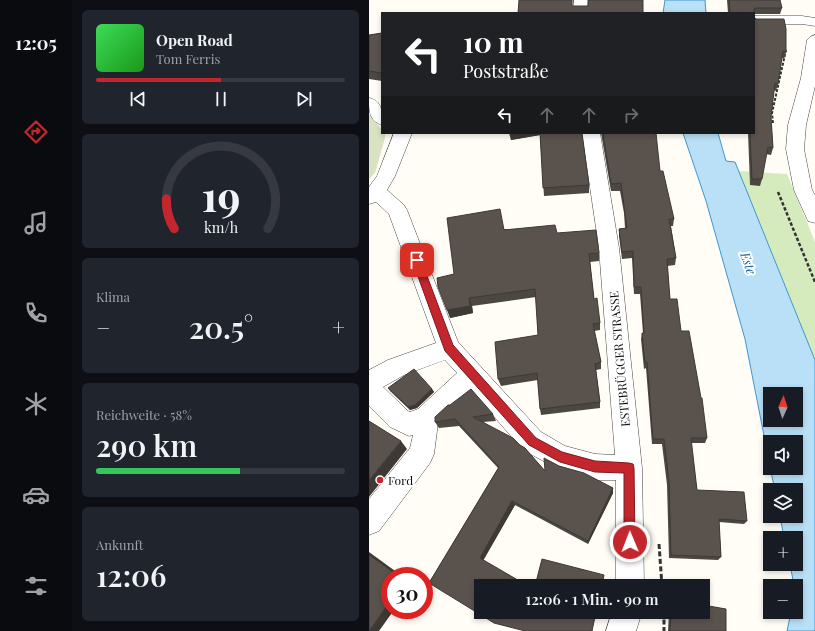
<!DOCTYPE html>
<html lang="de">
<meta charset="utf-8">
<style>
:root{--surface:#171b24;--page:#20242c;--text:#f1f3f6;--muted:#9ea1a6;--line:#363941;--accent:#c4262e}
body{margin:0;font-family:"Playfair Display",serif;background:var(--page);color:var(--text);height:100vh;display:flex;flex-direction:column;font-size:15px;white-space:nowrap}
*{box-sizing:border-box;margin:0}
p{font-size:13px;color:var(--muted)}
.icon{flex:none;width:22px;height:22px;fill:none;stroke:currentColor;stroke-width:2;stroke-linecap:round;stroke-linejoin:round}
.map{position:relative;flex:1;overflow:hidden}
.side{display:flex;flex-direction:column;gap:10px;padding:10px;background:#0d0f14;width:297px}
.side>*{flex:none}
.banner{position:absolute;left:12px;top:12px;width:374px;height:122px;border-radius:0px;box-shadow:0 2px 6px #0003;background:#202124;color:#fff;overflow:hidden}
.needle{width:26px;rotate:3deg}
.buttons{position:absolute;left:394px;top:387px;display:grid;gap:8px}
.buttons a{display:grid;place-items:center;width:40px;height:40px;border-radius:0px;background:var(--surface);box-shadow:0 2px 6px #0003;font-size:20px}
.speed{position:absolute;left:12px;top:567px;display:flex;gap:8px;font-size:20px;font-weight:700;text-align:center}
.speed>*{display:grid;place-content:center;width:52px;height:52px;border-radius:50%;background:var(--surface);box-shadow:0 2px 6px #0003;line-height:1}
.speed .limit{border:6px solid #d22;background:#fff;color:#111}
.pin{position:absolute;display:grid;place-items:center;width:34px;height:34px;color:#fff;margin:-17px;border-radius:8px;box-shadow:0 2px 6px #0006}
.me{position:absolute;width:44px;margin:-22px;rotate:359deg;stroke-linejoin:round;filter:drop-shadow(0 0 3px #0008)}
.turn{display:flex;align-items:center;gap:14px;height:84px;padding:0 16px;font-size:18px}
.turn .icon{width:52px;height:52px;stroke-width:2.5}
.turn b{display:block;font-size:28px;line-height:34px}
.lanes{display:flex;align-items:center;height:38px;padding:0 16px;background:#0003;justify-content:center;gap:20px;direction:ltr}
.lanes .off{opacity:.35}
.big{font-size:30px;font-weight:600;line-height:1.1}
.side .tile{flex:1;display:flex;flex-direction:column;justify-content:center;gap:6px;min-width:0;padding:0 14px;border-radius:6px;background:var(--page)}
.side .dial{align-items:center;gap:0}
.dial svg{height:104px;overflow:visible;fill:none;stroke:var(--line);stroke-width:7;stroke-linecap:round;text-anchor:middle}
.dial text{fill:var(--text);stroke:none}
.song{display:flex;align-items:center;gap:12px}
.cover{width:48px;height:48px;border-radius:6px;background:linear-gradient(135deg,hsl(130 70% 55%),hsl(120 70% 35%))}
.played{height:4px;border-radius:2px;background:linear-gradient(90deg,var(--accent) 50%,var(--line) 50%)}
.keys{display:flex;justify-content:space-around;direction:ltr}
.heat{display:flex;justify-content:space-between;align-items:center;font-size:22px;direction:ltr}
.charge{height:6px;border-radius:3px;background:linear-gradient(90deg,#34c759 58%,var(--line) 0)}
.trip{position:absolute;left:105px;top:579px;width:236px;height:40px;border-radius:0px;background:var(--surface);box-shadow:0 2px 6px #0003;font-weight:600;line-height:40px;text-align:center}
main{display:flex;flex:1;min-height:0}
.menu{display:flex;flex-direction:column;width:72px;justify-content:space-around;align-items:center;background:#090b0e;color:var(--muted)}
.menu .icon{width:28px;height:28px}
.menu .on{color:var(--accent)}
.menu b{font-size:18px;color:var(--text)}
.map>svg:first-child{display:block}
.green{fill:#d5ebbd}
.cemetery{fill:#d9e3c4}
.water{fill:#b9e0f7;stroke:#3f96cf;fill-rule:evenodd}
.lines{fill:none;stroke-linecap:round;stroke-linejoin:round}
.minor-casing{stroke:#444;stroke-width:1}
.path-far2{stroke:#333;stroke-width:2;stroke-dasharray:3 1.5;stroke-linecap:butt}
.path-far1{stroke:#333;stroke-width:2.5;stroke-dasharray:3.5 2;stroke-linecap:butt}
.path{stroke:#333;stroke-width:3;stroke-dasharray:5 2.5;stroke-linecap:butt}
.minor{fill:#fff;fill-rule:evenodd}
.wall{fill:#4d4742}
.shaded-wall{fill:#3f3936}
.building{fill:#5a524d;stroke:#3f3936}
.route{fill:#c4262e;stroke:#7f191e}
.poi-dot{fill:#c4262e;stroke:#fff;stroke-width:1.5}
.labels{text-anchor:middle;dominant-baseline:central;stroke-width:4;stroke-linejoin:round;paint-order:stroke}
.street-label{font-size:12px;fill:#111;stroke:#fff}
.poi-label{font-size:12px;fill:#111;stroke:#fff;text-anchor:start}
.water-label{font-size:13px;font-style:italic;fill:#1768a6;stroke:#fff}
</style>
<main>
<nav class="menu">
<b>12:05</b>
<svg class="icon on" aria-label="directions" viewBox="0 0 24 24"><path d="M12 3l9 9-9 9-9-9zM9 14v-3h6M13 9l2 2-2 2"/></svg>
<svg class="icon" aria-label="music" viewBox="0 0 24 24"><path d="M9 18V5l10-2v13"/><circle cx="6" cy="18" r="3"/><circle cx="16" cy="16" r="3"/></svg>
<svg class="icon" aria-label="phone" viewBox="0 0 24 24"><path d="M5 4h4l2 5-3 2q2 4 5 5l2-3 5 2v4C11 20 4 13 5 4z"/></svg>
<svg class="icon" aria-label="climate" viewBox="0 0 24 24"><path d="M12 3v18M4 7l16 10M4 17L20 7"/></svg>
<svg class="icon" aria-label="car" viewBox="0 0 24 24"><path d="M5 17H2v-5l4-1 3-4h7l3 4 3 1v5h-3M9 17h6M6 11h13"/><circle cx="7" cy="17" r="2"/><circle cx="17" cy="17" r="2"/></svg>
<svg class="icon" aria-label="filters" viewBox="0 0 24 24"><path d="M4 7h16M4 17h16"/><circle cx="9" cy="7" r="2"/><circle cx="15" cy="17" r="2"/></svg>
</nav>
<section class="side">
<div class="tile">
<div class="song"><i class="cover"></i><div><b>Open Road</b><p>Tom Ferris</p></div></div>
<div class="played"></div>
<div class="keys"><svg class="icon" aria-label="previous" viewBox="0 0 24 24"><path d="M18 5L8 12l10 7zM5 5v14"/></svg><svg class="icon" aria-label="pause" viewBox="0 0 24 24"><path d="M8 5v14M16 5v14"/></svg><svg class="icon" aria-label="next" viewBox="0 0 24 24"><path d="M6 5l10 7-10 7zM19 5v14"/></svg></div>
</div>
<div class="tile dial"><svg viewBox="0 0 100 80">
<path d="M14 69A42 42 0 1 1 86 69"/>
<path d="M14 69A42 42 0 0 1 8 46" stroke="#c4262e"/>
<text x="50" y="56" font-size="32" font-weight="700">19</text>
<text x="50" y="72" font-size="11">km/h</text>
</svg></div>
<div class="tile"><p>Klima</p>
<div class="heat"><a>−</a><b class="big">20.5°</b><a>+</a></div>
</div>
<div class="tile"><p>Reichweite · 58%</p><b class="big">290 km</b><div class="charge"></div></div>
<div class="tile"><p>Ankunft</p><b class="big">12:06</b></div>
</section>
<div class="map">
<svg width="446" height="631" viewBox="0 0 446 631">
<rect width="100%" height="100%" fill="#fffdf5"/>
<path class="green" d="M369,171L418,174L446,242V360Z"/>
<path class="cemetery" d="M0,114L13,130V133L16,134V138L6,173L0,179Z"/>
<path class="water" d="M296,0H336L337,13H294Z
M314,133H349L357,161L366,162L446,360V631H418L422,612H427V586H425L421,564H427V538H415L411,516H427V490H406L401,468H427V442H401V466L376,339L337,201ZM401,394H427V420H401Z"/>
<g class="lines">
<defs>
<path id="minor" d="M205,0H219L218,13H204Z
M385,16H433L446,18V26L433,24H385Z
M446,35V86L437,125L435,149L443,190L446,195V223L439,221L425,190L417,149L419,125L432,78L438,40L441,37Z
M0,98C14,101 13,112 13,125C0,121 0,110 0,98Z
M25,133H43L26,176L18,190L35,205L38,210L89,342L172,432L196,446L226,454L246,455L230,248L213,133H231L250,248L273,468L275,586H247V480H226L191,470L154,450L102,390L69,423L65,454L61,463L10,531L0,535V499L41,448L44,435L40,436L21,427L0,406V370L19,360L67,343L20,214L7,202L0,204V187L8,176ZM76,360L88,373L49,409L41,412L39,411L14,387L35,375Z
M243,612H273L267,631H237Z"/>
</defs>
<use href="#minor" class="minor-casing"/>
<path class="path-far2" d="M404,123L403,113L417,50"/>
<path class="path-far1" d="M409,192L446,282"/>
<path class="path" d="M290,544L293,586
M295,612V631"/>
<use href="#minor" class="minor"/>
</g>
<path class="wall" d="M358,0H411L413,8L411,14H385V17L417,52L415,59L413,58L409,84L407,91L405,90L402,117L404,148L402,155L397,154L393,179L391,186L381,185L379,133H385V13H359Z
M13,33V81L0,79V35Z
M140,133H213L220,185V193L175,196L171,135L142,140Z
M232,133H282L291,171L305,219L304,226H302L307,258L306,265L298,266L301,299L312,331L338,438L336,443H322L328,490L378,521L375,524L350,522L352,557L349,560L300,558L298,485L293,444H283L277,368L275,369L272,339L273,333H274L271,294H265L263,258L253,259L250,236V229L256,228L255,213L251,191H242Z
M135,229L188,233L230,253V261L221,262L225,299L231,323V330L225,331L232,362V369L227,370L231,402V408L172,415L171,409L169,380L132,386L129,379L169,335L167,297L103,306L104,313L81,318Z
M19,388L63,389L65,392L48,408L41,410L21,391Z
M81,405L124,414L127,421L114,422L151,445L176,471L190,466L244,488V493L219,544L146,505L114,560L60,583L129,468L90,426L70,428L66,422Z
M300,612H334L357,631H299Z"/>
<path class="shaded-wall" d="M141,133H171V135L142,140Z
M100,298L103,306L104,313L81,318L78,310Z
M63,389L65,392L48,408L41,410L39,407Z
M32,441L38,449L0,497V480Z
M244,488V493L219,544V541Z
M143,501L146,505L114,561L111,558Z
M0,552L33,576H29L0,555Z
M21,601V610H25L10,631H0Z"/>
<path class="building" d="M150,0H203V6H219V0H274V13H149Z
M360,0H411L413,8H387L385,9V17L387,19H415L417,29V52L414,51L409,84L406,83L402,117L404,148L399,147L393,179H383L381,133H385V13H361Z
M13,33V73L0,71V35Z
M171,133H213L220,185L174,188Z
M234,133H287L291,171H294L305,219H300L307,258L298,259L301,299H308L312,331H320L332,398H333L338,438H322L328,490L375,492L378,521L350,519L352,557L302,555L300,481L295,439H284L278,362L276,363L273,333H275L272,287H265L264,251L253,252L250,229L258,228L255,206L252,183L242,184Z
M131,209L135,230L186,225L188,233L227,230L230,253L220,254L225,299L228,298L231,323L224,324L232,362L226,364L231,402L171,409L168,373L129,379L126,342L169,335L166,289L100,298L101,306L78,310L69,287L68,278L85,274L78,218Z
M45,369L63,389L46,405L39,407L19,388Z
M102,389L124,414L104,417L144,438L151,445L156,448L176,471L175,458L190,466L215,473L244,488L219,541L143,501L111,558L159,586H112V612H227L223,631H156L125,623L60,583L130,467L86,419L66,422V417L79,405H81Z
M0,421L32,441L0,480Z
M0,555L29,576H21V601L0,631Z
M173,559L235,575L233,586H166Z
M334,605L357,609V631H301L302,612H334Z"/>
<path class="route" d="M48,256L52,260L84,345L167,438L193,452L226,461L260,463L264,464L265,468L266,542L265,546L261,547L257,546L255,542V473L226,472L191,462L160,445L76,351L43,260Z"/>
<circle class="poi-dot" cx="11" cy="480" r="4"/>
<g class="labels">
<g class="street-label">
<text transform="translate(250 359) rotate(-95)">ESTEBRÜGGER STRASSE</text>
</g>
<g class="poi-label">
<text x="19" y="480">Ford</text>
</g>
<g class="water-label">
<text transform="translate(380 263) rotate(70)">Este</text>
</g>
</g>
</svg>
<div class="buttons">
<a><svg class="needle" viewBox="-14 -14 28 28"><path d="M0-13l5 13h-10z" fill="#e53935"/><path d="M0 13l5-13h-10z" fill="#9ea1a6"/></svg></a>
<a><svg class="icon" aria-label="sound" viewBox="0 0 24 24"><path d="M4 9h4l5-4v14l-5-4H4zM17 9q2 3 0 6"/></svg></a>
<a><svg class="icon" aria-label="layers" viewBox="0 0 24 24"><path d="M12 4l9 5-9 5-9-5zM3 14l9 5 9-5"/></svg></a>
<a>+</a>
<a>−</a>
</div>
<div class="speed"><div class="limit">30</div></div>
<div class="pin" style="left:48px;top:260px;background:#d93025"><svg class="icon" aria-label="arrive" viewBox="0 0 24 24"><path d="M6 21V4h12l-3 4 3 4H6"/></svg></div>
<svg class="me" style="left:261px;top:542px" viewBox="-20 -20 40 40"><circle r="17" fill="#c4262e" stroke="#fff" stroke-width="3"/><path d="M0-11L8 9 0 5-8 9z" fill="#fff"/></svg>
<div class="trip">12:06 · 1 Min. · 90 m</div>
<div class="banner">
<div class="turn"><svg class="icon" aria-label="left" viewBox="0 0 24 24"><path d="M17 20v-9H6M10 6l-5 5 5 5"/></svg><div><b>10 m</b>Poststraße</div></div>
<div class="lanes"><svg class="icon" aria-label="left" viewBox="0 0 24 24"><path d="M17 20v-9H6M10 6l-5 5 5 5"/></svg><svg class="icon off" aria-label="ahead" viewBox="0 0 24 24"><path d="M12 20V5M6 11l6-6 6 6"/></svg><svg class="icon off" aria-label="ahead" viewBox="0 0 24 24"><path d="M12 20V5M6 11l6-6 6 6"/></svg><svg class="icon off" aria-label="right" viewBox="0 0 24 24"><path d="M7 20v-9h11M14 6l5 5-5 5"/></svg></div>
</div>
</div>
</main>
